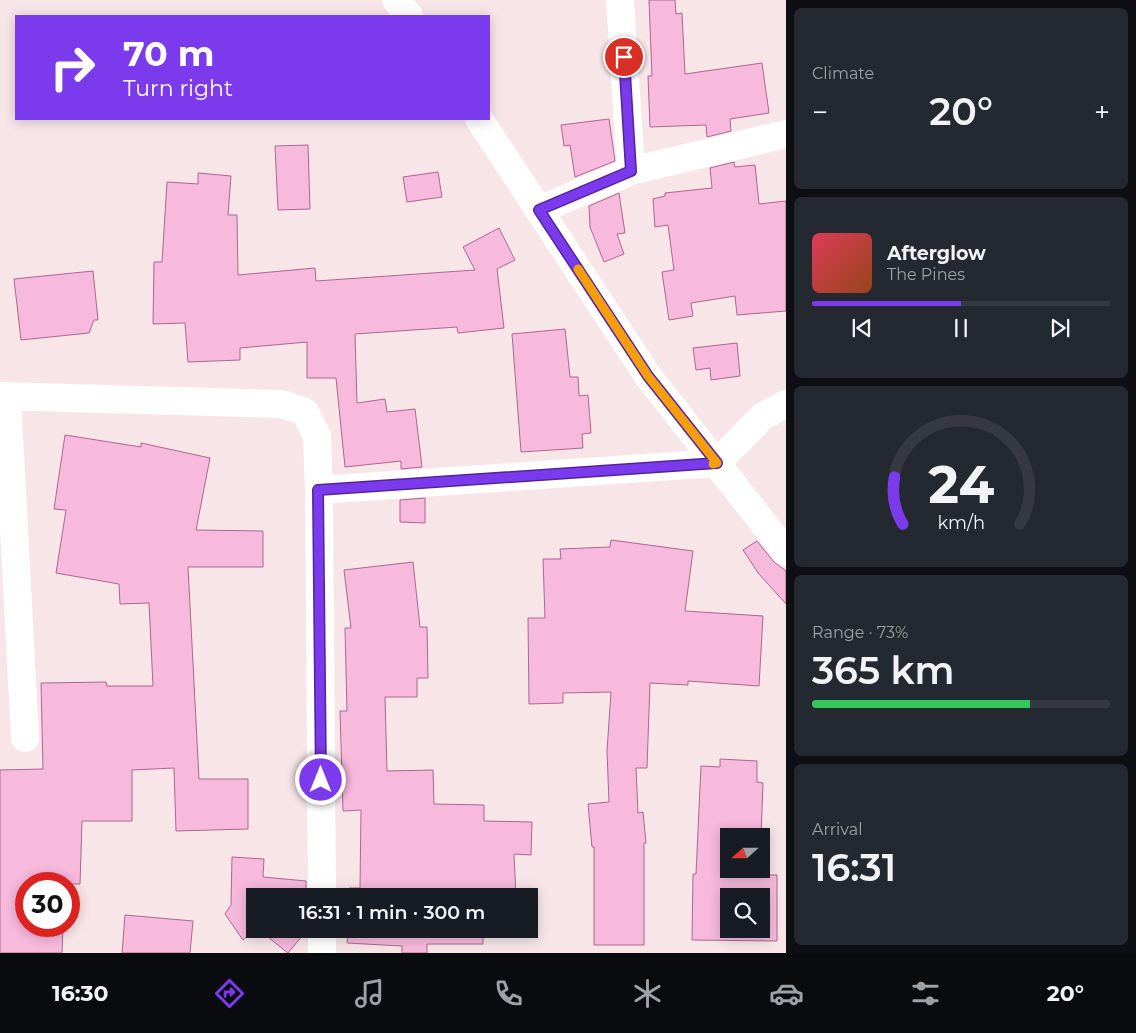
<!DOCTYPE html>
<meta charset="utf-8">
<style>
:root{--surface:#171b24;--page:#242831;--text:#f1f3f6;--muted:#9ea1a6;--line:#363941;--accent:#7c3aed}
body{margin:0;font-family:Montserrat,sans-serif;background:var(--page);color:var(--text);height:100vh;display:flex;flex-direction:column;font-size:19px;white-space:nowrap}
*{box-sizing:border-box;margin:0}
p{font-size:16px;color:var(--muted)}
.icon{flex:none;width:28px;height:28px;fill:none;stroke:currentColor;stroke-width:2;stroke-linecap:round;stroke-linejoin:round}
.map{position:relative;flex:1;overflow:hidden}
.details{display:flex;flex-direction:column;gap:8px;padding:8px;background:#0d0f14;width:350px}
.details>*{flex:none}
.hud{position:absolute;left:15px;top:15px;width:475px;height:105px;border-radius:0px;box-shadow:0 2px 12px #0003;background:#7c3aed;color:#fff;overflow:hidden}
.needle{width:32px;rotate:249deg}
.tools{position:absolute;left:720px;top:828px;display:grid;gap:10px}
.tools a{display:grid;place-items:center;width:50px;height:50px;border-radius:0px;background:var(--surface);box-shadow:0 2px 12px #0003;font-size:25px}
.speed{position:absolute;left:15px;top:872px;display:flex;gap:10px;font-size:25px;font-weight:700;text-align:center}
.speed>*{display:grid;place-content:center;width:65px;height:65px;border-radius:50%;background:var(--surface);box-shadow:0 2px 12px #0003;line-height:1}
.speed .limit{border:8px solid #d22;background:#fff;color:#111}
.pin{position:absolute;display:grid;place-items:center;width:42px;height:42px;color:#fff;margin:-21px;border:2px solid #fff;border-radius:50%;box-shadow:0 1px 5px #0007}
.me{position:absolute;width:55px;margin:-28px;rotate:0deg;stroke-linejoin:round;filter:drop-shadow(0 0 4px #0008)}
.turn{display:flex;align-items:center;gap:18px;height:105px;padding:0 25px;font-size:22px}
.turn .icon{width:65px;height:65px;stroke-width:2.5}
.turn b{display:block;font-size:35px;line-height:42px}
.big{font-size:38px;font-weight:600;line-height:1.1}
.details .card{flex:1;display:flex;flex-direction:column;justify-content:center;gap:8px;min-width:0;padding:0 18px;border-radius:8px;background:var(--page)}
.details .dial{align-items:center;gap:0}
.dial svg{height:130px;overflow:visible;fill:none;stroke:var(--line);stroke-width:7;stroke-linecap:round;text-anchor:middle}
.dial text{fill:var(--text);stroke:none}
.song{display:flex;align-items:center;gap:15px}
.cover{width:60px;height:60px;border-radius:8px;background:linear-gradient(135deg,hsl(350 70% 55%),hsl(20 70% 35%))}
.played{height:5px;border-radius:2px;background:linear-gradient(90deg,var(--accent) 50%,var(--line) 50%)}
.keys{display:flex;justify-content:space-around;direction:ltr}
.heat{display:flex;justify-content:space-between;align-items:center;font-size:28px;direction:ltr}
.charge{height:8px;border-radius:4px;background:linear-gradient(90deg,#34c759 73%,var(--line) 0)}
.trip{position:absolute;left:246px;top:888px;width:292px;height:50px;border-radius:0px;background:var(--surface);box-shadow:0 2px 12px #0003;font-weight:600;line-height:50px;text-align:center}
.tabs{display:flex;height:80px;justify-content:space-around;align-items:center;background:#090b0e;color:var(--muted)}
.tabs .icon{width:35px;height:35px}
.tabs .active{color:var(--accent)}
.tabs b{font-size:22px;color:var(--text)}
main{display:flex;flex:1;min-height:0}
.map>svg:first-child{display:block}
.building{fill:#f7b9dc;stroke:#ad6790;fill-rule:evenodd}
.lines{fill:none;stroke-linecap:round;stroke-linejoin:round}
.street{stroke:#fff;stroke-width:28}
.route-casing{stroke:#51269a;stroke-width:12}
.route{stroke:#7c3aed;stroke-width:9}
.slow{stroke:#f59e0b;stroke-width:9}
</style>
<main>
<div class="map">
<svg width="786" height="953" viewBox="0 0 786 953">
<rect width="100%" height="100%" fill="#f7e5e8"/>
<path class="building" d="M649,0H675L676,14L682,13L685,74L762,63L769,113L730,119L731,131L707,137L706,125L650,127L648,76H652Z
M609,119L615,161L575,177L570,145L564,146L561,125Z
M308,145L310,209L278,210L275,146Z
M734,162L735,167L755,165L759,204L786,201V311L737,315L735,296L691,303L693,316L669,320L662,272L674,270L668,225L655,227L653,199L665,196V193L712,188L710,168Z
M438,172L442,197L407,202L403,177Z
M198,173L231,176L228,215H237L238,275L315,268L316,281L475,270L463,247L499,228L515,260L497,269L504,328L458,333L457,327L355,334L357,403L385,399L387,412L415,409L422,467L401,469V461L345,467L336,378H307V342L240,348V360L188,362L185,323L153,324L154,262H162L167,182L198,184Z
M619,193L625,233L617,234L624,254L604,262L590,227L589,206Z
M93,271L98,320H94L89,333L21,340L14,279Z
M565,329L570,377H578L579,396L588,395L591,433L582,434L583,448L521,452L512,334Z
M737,343L740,376L711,380L710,368L696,370L693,348Z
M65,435L141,447V443L210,458L196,530L263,531V567H188L199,779H248V829L176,831L174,768L132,770V821H82L80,884H26V926H63L62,953H0V770L43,769L41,683L106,682L107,686H153L149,603L120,604L119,584L56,573L66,510L54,509Z
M425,498V523L400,522V500Z
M611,540L693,551L685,611L763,616L759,686L688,681V685L650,683L647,768H636L638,813L643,812L646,843H644V945H594V847H592L588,804L609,802L607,751L611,692L563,693V703L529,704L528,618H545L543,559H561L560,549L610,547Z
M757,541L774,562L786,571V604L759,574L743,550Z
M413,562L420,627H427L428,678H417V697H385L387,771L433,770L434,804L484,805V821L532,822L531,855L514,854L516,896H349V888H360L361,810L343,811L340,711H347L345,628H351L344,570Z
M720,759L757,761V782L763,783L761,836H729V869H760L759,875H777V941L692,940L693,874H696L701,766L720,767ZM729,896H761V929H729Z
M232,857L264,859L263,877L306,881V896H255V928L243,940L225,914L231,905Z
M125,915L193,921L190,953H122Z
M258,929H306V931L288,953Z
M348,929H483V944H427V953H402V946L347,943Z"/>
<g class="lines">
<path class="street" d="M396,0L409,16
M620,0L631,171
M479,119L648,376L786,552
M539,210L631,171L786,134
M0,396L282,404L305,412L317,436L319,490L322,896
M7,397L25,738
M319,490L717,463L763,416L786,404
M322,929V953"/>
</g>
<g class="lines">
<defs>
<path id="route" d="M321,780L318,490L717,463L648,376L539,210L631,171L624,57"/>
</defs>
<use href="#route" class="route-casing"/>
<use href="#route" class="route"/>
<path class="slow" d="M578,269L648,376L717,463L713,464"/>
</g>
</svg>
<div class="tools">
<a><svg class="needle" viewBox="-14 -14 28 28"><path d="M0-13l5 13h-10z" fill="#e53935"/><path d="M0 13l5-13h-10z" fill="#9ea1a6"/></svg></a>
<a><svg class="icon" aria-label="search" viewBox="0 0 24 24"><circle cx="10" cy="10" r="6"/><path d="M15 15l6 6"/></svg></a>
</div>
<div class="speed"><div class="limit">30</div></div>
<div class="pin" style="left:624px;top:57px;background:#d93025"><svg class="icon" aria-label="arrive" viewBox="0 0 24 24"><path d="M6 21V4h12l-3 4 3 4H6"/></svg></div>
<svg class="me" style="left:321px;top:780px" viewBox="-20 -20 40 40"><circle r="17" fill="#7c3aed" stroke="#fff" stroke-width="3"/><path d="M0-11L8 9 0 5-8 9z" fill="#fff"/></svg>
<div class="trip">16:31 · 1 min · 300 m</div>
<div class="hud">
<div class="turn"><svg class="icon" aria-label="right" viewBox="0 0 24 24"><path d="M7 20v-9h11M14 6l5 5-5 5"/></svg><div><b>70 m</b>Turn right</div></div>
</div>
</div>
<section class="details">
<div class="card"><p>Climate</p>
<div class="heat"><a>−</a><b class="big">20°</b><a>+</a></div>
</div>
<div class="card">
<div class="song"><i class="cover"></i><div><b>Afterglow</b><p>The Pines</p></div></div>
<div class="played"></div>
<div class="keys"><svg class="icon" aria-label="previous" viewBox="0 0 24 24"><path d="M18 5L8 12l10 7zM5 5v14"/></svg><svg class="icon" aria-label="pause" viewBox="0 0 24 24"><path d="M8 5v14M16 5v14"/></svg><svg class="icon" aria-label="next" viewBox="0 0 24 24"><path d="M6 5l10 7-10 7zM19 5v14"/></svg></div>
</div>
<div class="card dial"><svg viewBox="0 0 100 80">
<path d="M14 69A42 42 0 1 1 86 69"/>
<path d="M14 69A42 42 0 0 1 9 40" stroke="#7c3aed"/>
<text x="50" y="56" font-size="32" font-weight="700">24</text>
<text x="50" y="72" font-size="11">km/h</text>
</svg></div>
<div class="card"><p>Range · 73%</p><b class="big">365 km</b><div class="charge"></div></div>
<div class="card"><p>Arrival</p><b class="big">16:31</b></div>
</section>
</main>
<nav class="tabs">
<b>16:30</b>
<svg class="icon active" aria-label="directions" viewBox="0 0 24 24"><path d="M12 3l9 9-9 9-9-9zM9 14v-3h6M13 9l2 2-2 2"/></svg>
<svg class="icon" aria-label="music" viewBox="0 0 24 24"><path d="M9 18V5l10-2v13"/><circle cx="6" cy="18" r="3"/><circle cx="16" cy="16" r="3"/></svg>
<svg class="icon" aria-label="phone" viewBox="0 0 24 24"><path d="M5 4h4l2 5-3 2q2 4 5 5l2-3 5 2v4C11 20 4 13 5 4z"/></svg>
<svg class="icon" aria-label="climate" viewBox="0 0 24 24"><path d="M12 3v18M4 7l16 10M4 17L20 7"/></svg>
<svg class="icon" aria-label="car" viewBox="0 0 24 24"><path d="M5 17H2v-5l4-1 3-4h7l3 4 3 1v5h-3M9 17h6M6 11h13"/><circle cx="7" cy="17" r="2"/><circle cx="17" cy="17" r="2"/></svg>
<svg class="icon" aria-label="filters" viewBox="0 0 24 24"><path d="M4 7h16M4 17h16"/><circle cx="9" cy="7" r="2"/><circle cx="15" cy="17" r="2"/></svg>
<b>20°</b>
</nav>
